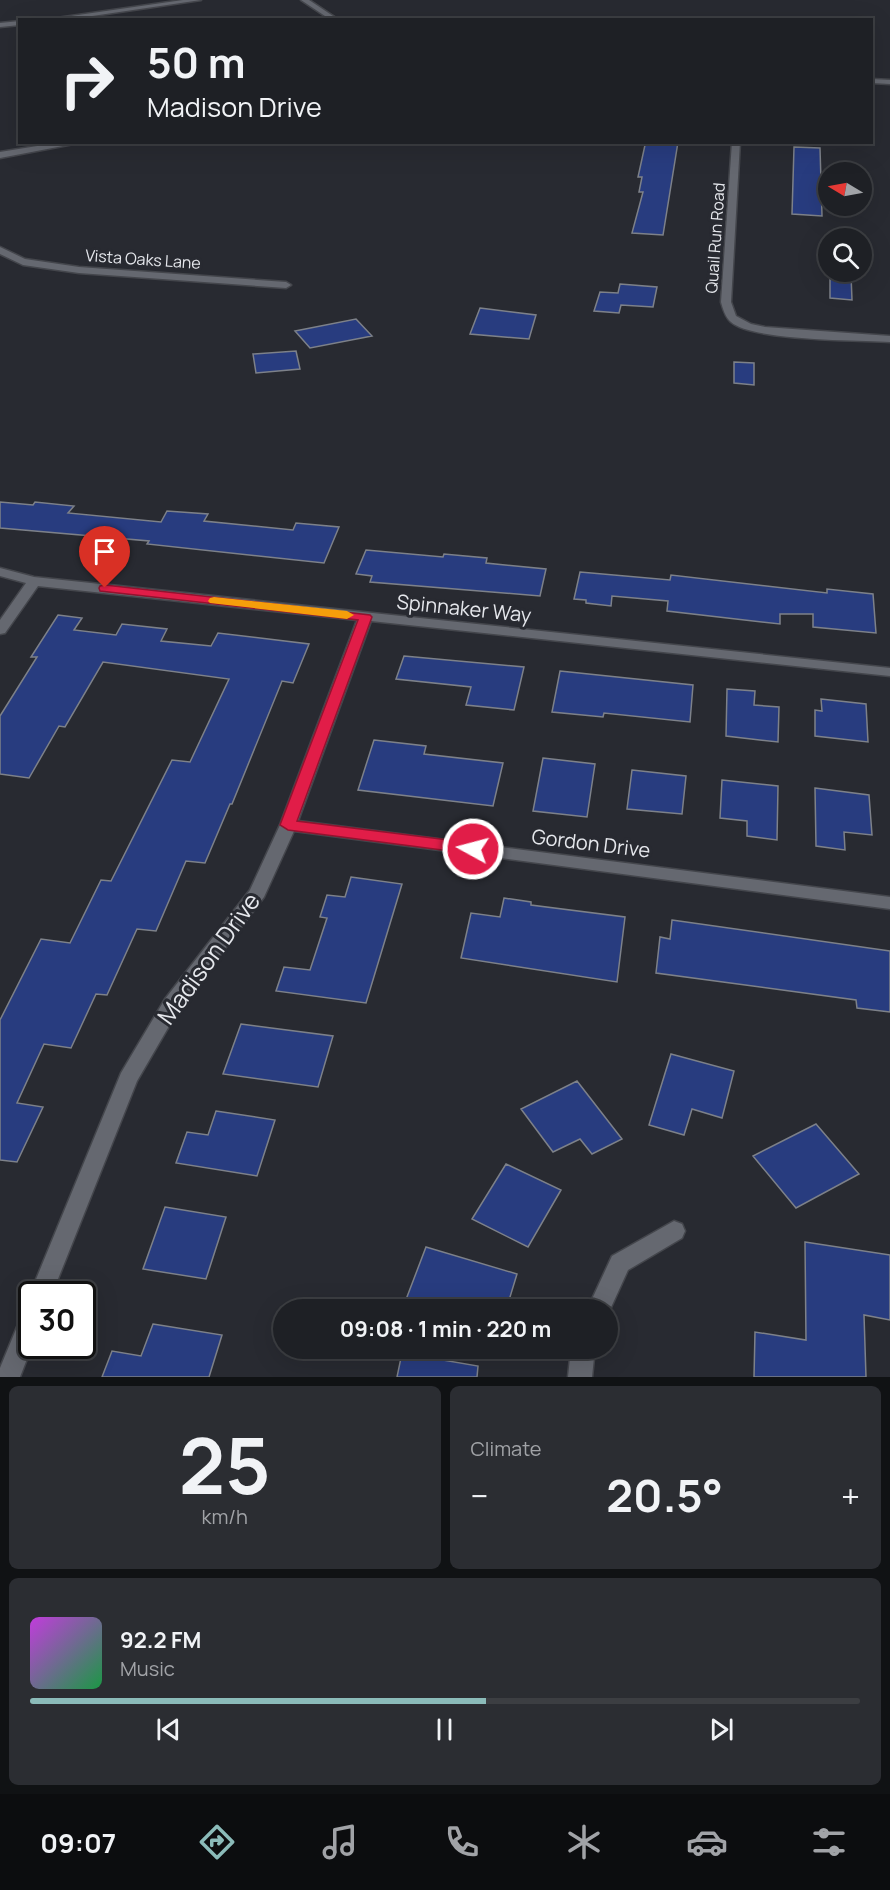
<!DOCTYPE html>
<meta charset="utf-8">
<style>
:root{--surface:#1e2025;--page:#2b2d32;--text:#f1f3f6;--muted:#a1a3a7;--line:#3c3e42;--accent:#8bbbb9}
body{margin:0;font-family:Manrope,sans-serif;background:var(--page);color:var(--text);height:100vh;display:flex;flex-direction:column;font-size:22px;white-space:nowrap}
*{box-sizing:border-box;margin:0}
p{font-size:20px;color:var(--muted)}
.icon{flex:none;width:33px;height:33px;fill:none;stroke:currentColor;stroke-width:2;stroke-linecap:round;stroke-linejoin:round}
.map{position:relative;height:1377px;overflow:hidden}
.details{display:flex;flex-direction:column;gap:9px;padding:9px;background:#101214;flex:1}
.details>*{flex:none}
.banner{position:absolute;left:18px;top:18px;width:855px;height:126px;border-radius:0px;box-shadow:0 6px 24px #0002,0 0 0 2px var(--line);background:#1e2025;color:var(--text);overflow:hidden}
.needle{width:39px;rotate:280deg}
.buttons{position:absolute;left:818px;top:162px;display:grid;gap:12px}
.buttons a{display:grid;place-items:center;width:54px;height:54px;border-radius:50%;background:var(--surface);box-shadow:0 6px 24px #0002,0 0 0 2px var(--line);font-size:30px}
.speed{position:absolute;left:18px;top:1281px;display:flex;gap:12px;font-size:30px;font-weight:700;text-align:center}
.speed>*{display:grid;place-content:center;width:78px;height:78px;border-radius:50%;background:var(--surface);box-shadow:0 6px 24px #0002,0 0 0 2px var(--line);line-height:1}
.speed .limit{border:3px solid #111;border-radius:9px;background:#fff;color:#111}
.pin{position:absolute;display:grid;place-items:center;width:51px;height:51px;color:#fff;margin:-62px -26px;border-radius:50% 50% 50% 0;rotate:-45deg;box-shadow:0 0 6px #0007}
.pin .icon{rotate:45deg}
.me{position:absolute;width:66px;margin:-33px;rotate:277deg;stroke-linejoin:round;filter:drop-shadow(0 0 4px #0008)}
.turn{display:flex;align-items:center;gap:21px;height:126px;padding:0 30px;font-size:27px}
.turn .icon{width:78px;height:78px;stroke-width:2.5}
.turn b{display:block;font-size:42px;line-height:51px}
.big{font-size:45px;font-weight:700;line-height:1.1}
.details .tile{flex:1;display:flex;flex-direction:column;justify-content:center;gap:9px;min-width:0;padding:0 21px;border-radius:9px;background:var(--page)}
.details .dial{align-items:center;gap:0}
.dial b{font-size:78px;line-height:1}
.song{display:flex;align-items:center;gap:18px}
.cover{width:72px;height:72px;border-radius:9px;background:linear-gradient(135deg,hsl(290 70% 55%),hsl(140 70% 35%))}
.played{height:6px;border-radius:3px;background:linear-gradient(90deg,var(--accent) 55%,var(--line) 55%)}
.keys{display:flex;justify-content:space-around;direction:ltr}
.heat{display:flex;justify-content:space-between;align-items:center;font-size:33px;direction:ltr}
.details .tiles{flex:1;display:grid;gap:9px;grid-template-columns:1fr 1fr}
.tile:last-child{grid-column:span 2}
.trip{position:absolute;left:273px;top:1299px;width:345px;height:60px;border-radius:30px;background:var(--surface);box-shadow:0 6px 24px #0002,0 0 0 2px var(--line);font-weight:700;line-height:60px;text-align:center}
.menu{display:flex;height:96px;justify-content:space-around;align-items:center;background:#0c0d0f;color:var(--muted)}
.menu .icon{width:42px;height:42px}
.menu .active{color:var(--accent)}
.menu b{font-size:27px;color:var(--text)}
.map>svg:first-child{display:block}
.building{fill:#283c7f;stroke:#7d8189;stroke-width:1.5}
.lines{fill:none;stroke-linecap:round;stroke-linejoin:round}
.minor-casing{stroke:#44464c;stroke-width:3}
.minor{fill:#656870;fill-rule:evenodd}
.route{fill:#e11d48;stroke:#92132f;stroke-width:1.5}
.slow{fill:#f59e0b}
.labels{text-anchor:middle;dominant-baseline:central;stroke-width:6;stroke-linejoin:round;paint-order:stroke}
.far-street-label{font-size:16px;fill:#e5e7ec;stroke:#282a31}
.street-label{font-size:20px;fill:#e5e7ec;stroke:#282a31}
.near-street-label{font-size:24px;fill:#e5e7ec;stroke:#282a31}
</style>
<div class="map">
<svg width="890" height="1377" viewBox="0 0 890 1377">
<rect width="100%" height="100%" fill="#282a31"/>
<path class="building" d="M655,142H678L663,235L632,233L643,192H639L642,177H638L645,145H654Z
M794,147L820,148L822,216L792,214Z
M830,274L851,275L852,300L830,298Z
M620,284L657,287L653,307L621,305L619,313L594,311L600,292L618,293Z
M480,308L536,315L529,339L470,334Z
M356,319L372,336L310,348L295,331Z
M296,351L300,369L256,373L253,354Z
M734,362L754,363V385L734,383Z
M0,502L33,505L35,502L74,506L68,513L161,522L167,511L208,514L204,521L293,530L296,523L339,527L324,563L147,544L149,541L0,528Z
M366,550L443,557L444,554L487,558L486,563L546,569L540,596L370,582L372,576L356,574Z
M580,572L670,580L671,575L827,593V589L873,594L876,633L813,627V614H780V624L667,611L668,601L612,596L611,606L586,603V600L574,599Z
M58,615L82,618L74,630L116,635L122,624L167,629L161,641L211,646L218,633L309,644L293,683L282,681L232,804H230L205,863L186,861L156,931L137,929L107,995L96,994L71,1048L44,1044L17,1103L43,1107L17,1162L0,1160V1020L41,939L70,943L101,880L111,881L172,760L190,762L229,679L103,662L65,727L59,726L29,778L0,774V716L37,657H31Z
M404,656L524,667L514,710L466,705L471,687L396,679Z
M560,671L693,685L690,722L604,713L603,717L552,712Z
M727,689L755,691L754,705L779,707L778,742L726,736Z
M821,699L866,704L868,742L815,736V710L822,711Z
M374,740L426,746L424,754L503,763L493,806L358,790Z
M543,758L595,764L587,817L533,811Z
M632,770L686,776L682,814L627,809Z
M722,780L778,786L777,840L747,836V821L720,818Z
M815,788L869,795L872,835L844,832L845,850L816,846Z
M351,877L402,884L366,1003L276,991L284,967L310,970L327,918L320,917L327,895L345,897Z
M504,898L531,902V905L625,917L617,982L461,958L471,913L500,917Z
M672,920L890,951V1012L857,1008L856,1000L656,973L660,937L670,939Z
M241,1024L333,1036L318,1087L223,1074Z
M671,1054L734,1071L722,1118L692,1109L684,1135L649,1125Z
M577,1081L622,1139L592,1154L580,1139L553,1152L521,1109Z
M216,1111L275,1120L257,1176L176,1163L187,1132L208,1135Z
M816,1124L859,1174L796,1208L753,1156Z
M506,1164L561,1190L528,1247L472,1219Z
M165,1207L226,1217L206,1279L143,1269Z
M805,1242L890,1255V1320L864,1315L866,1377H754L755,1332L806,1340Z
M426,1247L517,1274L506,1310H402Z
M153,1324L222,1335L209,1377H102L112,1351L141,1356Z
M402,1353L478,1366L477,1377H397Z"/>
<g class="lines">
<defs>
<path id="minor" d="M183,0H201L65,20H43Z
M301,0H309L339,20H331Z
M20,21V25L0,27V23Z
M872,79L890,80V84L872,83Z
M62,142H84L0,158V152Z
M732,142H740L731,302L736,316L751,324L765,327L890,336V342C858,340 752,341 731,322C725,317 723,309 721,302Z
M0,247L25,259L79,267L286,282L291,285L286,288L79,273L23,265L0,254Z
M0,568L34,577L890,668V676L371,621L298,821L890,897V909L294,831L264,897L179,1009L137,1081L52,1294H32V1298L30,1294L121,1073L165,999L250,890L280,825L357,620L38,586L5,633L0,634V620L26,583L0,576Z
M674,1221L682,1224L685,1231L682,1238L628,1270L608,1314V1310H587L612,1256Z
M32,1308V1346L20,1377H0V1368L24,1310Z
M571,1348H595L592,1377H568Z"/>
</defs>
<use href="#minor" class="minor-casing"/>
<use href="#minor" class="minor"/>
</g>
<path class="route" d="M105,585L370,615L372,617L297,821L473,843L478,845L481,849L478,853L473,854L288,830L280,825L358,620L100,591L99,588L100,586Z"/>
<path class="slow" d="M214,597L347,611L354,615L347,619L210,603L208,601L210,598Z"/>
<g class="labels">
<g class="far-street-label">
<text transform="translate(715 238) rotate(-86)">Quail Run Road</text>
<text transform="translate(143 259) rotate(4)">Vista Oaks Lane</text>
</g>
<g class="street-label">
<text transform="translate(464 608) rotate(6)">Spinnaker Way</text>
<text transform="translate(591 843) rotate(7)">Gordon Drive</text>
</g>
<g class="near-street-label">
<text transform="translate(208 958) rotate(-54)">Madison Drive</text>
</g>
</g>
</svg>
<div class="buttons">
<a><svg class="needle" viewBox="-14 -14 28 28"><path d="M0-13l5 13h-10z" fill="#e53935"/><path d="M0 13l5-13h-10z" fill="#a1a3a7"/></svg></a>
<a><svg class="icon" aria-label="search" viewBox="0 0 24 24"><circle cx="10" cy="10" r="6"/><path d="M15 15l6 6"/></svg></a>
</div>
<div class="speed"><div class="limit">30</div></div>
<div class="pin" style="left:105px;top:588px;background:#d93025"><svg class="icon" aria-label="arrive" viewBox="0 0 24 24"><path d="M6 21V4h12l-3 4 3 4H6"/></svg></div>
<svg class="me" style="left:473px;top:849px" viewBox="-20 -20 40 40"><circle r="17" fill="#e11d48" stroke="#fff" stroke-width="3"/><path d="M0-11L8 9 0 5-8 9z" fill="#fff"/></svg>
<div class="trip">09:08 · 1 min · 220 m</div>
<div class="banner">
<div class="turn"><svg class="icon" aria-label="right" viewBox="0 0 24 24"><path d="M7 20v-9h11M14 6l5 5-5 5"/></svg><div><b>50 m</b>Madison Drive</div></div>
</div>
</div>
<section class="details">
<div class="tiles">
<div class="tile dial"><b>25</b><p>km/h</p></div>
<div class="tile"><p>Climate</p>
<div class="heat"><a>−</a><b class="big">20.5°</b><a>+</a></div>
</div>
<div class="tile">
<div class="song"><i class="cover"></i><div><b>92.2 FM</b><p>Music</p></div></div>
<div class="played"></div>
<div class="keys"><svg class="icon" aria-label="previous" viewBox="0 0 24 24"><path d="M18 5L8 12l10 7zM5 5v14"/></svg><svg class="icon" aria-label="pause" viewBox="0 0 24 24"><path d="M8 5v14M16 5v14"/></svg><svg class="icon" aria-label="next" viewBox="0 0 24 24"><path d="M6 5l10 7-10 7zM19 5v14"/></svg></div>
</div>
</div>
</section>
<nav class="menu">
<b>09:07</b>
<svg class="icon active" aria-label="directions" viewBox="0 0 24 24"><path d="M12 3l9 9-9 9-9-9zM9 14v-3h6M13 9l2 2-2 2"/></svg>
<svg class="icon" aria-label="music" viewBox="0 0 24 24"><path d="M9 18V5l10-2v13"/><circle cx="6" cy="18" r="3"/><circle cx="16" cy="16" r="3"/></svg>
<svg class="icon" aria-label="phone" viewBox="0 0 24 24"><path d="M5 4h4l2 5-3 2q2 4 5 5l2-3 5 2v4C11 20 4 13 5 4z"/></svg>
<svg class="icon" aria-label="climate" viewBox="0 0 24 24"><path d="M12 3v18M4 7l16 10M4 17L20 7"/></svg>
<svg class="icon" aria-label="car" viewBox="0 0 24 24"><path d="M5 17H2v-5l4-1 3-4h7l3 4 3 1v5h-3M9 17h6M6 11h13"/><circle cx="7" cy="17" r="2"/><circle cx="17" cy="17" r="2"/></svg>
<svg class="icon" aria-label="filters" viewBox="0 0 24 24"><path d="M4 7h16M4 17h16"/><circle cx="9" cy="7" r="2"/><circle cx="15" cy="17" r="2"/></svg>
</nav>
